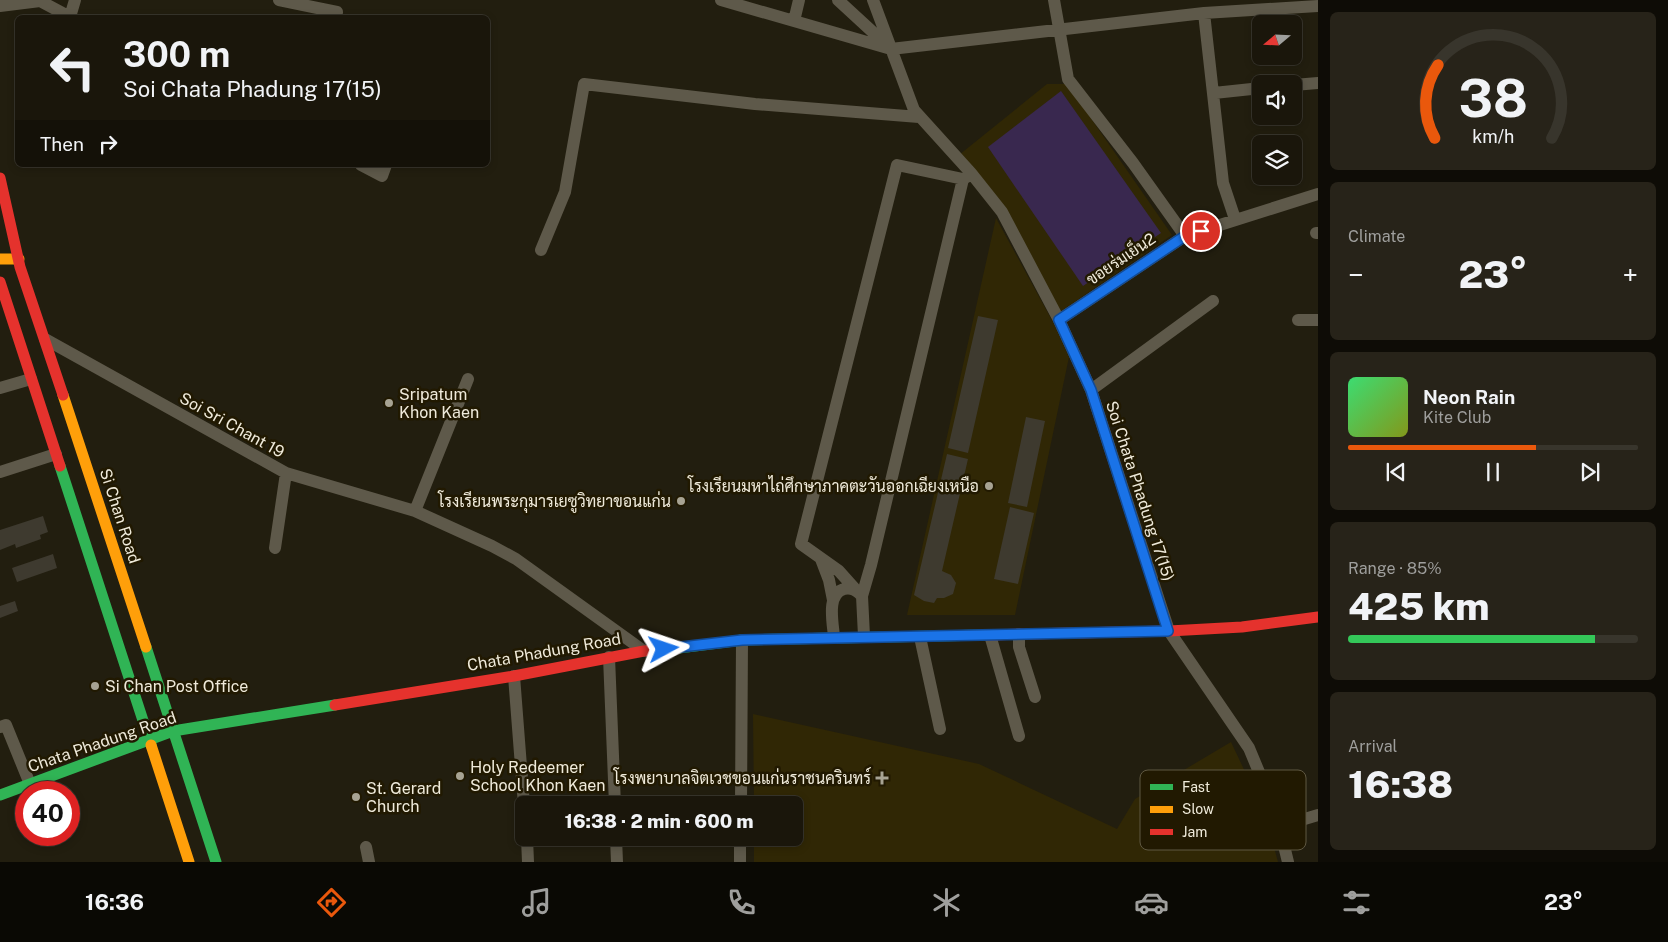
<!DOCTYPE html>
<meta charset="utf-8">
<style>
:root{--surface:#1a160b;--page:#272319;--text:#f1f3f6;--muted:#9f9f9d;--line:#38352c;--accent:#ea580c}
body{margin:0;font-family:"Public Sans",Sarabun,sans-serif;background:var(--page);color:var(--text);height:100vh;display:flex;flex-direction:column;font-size:19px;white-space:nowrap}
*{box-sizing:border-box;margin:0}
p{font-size:16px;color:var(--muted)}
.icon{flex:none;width:28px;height:28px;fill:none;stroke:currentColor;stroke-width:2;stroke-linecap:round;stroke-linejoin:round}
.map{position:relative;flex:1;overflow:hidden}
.side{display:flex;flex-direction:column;gap:12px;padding:12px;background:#0e0c06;width:350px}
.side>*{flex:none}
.guide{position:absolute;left:15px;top:15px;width:475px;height:152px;border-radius:8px;box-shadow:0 2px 8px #0003,0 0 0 1px var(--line);background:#1a160b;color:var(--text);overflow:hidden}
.needle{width:32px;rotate:251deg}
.buttons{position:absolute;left:1252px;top:15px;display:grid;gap:10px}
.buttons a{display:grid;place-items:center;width:50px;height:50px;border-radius:8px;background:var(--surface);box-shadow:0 2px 8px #0003,0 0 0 1px var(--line);font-size:25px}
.speed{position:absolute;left:15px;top:781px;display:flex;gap:10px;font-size:25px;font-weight:700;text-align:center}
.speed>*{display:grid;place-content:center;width:65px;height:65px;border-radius:50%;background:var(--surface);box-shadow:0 2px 8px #0003,0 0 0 1px var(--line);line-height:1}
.speed .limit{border:8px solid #d22;background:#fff;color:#111}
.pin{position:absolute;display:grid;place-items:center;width:42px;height:42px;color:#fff;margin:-21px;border:2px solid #fff;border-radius:50%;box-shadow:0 1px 5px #0007}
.me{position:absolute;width:55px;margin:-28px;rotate:85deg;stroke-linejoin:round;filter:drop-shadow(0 0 4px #0008)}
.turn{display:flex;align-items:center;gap:18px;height:105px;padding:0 25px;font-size:22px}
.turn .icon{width:65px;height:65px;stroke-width:2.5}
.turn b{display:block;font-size:35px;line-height:42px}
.then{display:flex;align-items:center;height:48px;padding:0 25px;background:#0003;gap:10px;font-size:19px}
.big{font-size:38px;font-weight:800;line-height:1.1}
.side .tile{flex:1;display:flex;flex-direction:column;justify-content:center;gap:8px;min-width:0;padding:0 18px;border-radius:8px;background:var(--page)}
.side .dial{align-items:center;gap:0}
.dial svg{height:130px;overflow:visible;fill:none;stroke:var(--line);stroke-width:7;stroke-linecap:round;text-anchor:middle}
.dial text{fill:var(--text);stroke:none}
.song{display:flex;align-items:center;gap:15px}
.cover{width:60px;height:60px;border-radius:8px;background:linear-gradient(135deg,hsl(140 70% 55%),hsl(70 70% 35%))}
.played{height:5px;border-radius:2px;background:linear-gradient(90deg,var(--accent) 65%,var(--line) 65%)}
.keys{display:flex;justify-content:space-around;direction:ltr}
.heat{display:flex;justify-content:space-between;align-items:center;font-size:28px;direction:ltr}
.charge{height:8px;border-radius:4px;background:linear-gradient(90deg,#34c759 85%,var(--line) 0)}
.trip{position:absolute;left:515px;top:796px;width:288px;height:50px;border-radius:8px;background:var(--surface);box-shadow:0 2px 8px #0003,0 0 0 1px var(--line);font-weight:800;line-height:50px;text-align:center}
.tabs{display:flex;height:80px;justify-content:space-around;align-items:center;background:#0a0904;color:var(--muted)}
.tabs .icon{width:35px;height:35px}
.tabs .on{color:var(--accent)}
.tabs b{font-size:22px;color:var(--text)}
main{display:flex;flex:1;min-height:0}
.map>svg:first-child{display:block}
.built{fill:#302705}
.green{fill:#39284f}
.building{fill:#3e3a2f}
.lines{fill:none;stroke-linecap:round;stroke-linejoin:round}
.street{stroke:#5e594a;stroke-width:12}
.fast{stroke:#30b455;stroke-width:11}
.slow{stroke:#ff9f0a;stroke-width:11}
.jam{stroke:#e5322d;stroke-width:11}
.route-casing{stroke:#114b97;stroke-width:12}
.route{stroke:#1a73e8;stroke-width:9}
.poi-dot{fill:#a7a393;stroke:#211901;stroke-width:2}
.labels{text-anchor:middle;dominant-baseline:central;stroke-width:5;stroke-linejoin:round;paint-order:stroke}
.street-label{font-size:16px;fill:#efeada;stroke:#211901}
.poi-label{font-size:16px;fill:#efeada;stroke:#211901;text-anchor:start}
.key{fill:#211901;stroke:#5f5842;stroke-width:1}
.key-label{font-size:14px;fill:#efeada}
</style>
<main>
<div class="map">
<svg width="1318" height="862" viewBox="0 0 1318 862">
<rect width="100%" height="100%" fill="#221e0f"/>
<path class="built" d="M1047,84H1067L1172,235L1060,312L959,155Z
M996,218L1055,326L1069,357L1015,615H907Z
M753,714L979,764L1117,829L1135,799L1231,742L1265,814L1278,862H754V838H794V805H754Z"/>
<path class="green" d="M1061,91L1161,233L1083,286L988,147Z"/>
<path class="building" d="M978,316L998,320L968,453L948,448Z
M1026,417L1045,421L1027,507L1008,503Z
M947,454L968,459L942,571L951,575L956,583L953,594L944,598H937L934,603L924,601L914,595Z
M1010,507L1034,513L1018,584L994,579Z
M43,516L48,532L40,535L41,539L16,548L15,544L0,550V530Z
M53,554L57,568L17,582L12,568Z
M15,601L18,611L0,618V606Z"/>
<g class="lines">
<path class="street" d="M279,0L337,12L336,18
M721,0L891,49L1204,13L1318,6
M838,0L889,47
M873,0L914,110L971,173L1002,212L1059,320L1091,390L1169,631L1249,748L1276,813L1288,862
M1054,0L1068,79L1133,163L1185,236
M0,6L40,1L72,18
M1204,13L1223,183L1235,219
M70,17L75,0
M794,21L799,0
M1294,85L1318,83
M1214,93L1261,88
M361,165L382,176L386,165
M1316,233H1318
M541,250L565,192L584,84L755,104L919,117
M1059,320L1185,236L1318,194
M1298,320H1318
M45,339L286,473L415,511L492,546L516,559L644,651
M0,388L31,379
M1091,390L1213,301
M0,472L56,454
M415,511L468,379
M275,548L286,473
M821,559L829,580L833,600
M856,590L839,571L801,544L897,165L963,179
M862,596L871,565L963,179L968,176
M1019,634V647L1035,697
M990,635L1019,736
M834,637C833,623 826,594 844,589C852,587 857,591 862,596L864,636
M920,637L940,729
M609,657L615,805
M514,676L524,805
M0,727L6,725L30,784
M741,805L742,640
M1278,827L1318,815
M527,838L528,862
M616,838L617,862
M366,847L369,862
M740,862V838"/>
<path class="fast" d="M60,466L151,745
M146,647L216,862
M679,648L742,640L986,635
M0,795L173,731L335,705"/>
<path class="slow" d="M0,259H19
M63,395L146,647
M151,745L189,862"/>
<path class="jam" d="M0,178L20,267L63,395
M0,282L60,466
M986,635L1169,631L1242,627L1318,617
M335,705L514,676L644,651L679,648"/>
</g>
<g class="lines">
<defs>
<path id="route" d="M664,649L742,640L1168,631L1091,390L1059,320L1185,236L1201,231"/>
</defs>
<use href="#route" class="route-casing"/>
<use href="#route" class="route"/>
</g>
<g class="poi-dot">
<circle cx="389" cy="403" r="5"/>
<circle cx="989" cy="486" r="5"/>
<circle cx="681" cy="501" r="5"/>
<circle cx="95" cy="686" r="5"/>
<circle cx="460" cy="776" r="5"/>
<path d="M879.5 770.5h5v5h5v5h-5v5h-5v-5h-5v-5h5z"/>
<circle cx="356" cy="797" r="5"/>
</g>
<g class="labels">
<g class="street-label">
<text transform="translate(1121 259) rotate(-34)">ขอยร่มเย็น2</text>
<text transform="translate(232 425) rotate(29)">Soi Sri Chant 19</text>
<text transform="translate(1140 491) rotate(72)">Soi Chata Phadung 17(15)</text>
<text transform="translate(120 516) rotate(72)">Si Chan Road</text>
<text transform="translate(544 652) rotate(-10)">Chata Phadung Road</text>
<text transform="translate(102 742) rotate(-19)">Chata Phadung Road</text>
</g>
<g class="poi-label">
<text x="399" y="394">Sripatum<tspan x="399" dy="18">Khon Kaen</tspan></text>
<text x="979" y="486" text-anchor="end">โรงเรียนมหาไถ่ศึกษาภาคตะวันออกเฉียงเหนือ</text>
<text x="671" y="501" text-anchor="end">โรงเรียนพระกุมารเยซูวิทยาขอนแก่น</text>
<text x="105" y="686">Si Chan Post Office</text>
<text x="470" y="767">Holy Redeemer<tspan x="470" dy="18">School Khon Kaen</tspan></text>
<text x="871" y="778" text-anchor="end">โรงพยาบาลจิตเวชขอนแก่นราชนครินทร์</text>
<text x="366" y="788">St. Gerard<tspan x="366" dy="18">Church</tspan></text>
</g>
</g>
<rect x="1140" y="770" width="166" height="80" rx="8" class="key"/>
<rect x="1150" y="784" width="23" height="6" fill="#30b455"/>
<rect x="1150" y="806" width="23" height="7" fill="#ff9f0a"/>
<rect x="1150" y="829" width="23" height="6" fill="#e5322d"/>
<g class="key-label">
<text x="1182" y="792">Fast</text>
<text x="1182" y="814">Slow</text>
<text x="1182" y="837">Jam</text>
</g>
</svg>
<div class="buttons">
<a><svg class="needle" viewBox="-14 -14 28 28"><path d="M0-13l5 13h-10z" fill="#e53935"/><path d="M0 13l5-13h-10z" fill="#9f9f9d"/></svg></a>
<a><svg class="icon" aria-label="sound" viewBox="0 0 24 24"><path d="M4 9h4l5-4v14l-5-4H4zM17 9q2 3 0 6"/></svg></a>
<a><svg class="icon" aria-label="layers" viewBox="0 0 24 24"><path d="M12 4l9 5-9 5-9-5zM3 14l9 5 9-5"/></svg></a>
</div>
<div class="speed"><div class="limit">40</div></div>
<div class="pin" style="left:1201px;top:231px;background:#d93025"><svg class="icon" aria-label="arrive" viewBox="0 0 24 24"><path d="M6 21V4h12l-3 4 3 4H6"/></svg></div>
<svg class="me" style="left:664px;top:649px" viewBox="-20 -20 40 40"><path d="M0-17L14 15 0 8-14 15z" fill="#1a73e8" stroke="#fff" stroke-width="4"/></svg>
<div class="trip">16:38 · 2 min · 600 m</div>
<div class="guide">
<div class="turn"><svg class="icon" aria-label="left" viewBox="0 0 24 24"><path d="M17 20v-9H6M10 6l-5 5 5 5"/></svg><div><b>300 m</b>Soi Chata Phadung 17(15)</div></div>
<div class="then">Then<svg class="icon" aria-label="right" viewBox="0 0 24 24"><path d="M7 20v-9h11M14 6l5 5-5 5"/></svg></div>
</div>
</div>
<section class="side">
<div class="tile dial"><svg viewBox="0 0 100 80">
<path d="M14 69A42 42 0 1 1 86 69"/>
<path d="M14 69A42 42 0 0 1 16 24" stroke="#ea580c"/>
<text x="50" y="56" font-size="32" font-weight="700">38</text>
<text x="50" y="72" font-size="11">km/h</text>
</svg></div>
<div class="tile"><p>Climate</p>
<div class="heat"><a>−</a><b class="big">23°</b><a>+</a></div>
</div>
<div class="tile">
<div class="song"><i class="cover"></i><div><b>Neon Rain</b><p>Kite Club</p></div></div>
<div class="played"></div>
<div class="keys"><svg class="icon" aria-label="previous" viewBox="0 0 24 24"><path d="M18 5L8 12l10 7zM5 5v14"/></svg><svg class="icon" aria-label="pause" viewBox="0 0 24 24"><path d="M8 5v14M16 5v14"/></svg><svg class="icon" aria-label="next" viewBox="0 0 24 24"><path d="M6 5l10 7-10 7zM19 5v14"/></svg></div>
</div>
<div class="tile"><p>Range · 85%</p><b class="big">425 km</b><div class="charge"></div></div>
<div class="tile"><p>Arrival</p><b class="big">16:38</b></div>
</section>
</main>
<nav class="tabs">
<b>16:36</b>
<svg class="icon on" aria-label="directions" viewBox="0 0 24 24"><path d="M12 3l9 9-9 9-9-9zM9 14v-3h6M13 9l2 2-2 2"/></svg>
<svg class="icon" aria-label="music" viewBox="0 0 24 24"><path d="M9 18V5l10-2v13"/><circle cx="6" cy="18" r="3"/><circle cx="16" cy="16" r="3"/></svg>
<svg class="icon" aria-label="phone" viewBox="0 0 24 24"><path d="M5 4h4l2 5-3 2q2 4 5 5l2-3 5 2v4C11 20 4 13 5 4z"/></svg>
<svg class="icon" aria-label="climate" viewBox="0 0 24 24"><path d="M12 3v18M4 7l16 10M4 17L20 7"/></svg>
<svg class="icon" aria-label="car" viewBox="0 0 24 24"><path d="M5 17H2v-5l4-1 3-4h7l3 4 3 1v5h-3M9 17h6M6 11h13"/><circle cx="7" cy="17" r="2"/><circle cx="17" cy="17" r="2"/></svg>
<svg class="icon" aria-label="filters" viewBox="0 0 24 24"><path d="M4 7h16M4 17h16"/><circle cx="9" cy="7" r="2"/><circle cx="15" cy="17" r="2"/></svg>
<b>23°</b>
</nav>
